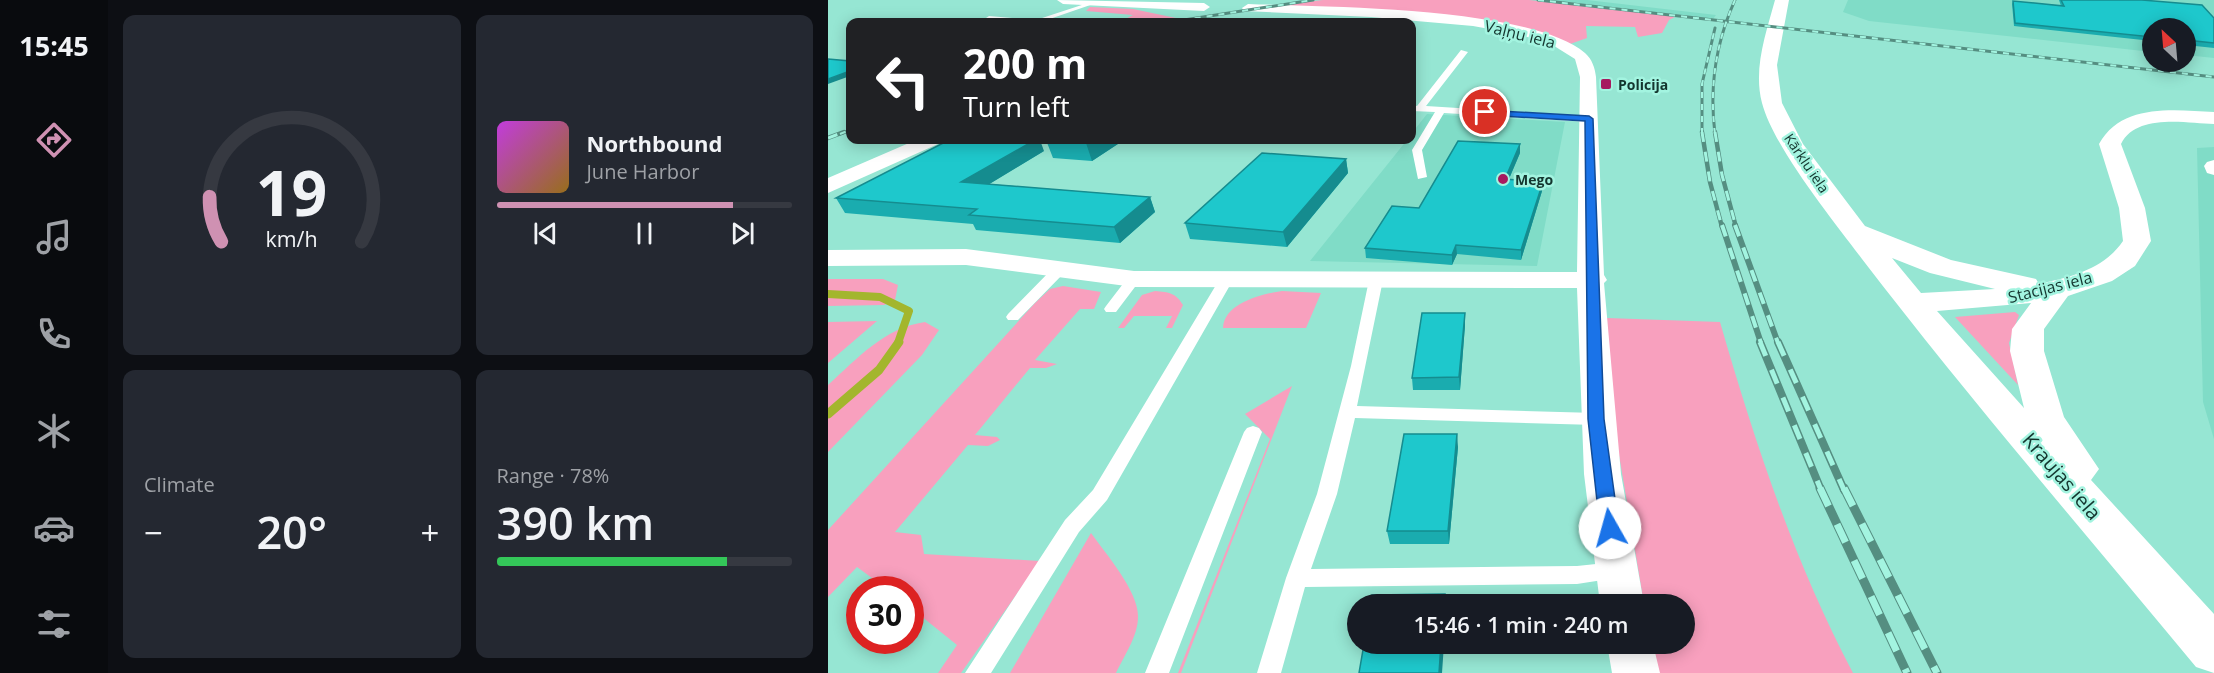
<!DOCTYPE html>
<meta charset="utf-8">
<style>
:root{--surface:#171b24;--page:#242831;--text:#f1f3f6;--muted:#9ea1a6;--line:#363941;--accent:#cf91b2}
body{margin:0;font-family:"Open Sans",sans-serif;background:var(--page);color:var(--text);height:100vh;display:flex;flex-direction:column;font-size:22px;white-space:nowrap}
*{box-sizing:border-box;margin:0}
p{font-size:20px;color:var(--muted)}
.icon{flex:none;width:33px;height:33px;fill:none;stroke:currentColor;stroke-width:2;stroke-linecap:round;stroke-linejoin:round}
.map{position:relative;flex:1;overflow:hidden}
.sheet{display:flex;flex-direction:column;gap:15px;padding:15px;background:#0d0f14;width:720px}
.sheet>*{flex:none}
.banner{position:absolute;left:18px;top:18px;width:570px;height:126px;border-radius:12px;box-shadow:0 3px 15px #0003;background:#202124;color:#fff;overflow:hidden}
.needle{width:39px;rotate:334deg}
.buttons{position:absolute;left:1314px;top:18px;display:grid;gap:12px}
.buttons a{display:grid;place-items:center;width:54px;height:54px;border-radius:50%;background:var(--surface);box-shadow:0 3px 15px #0003;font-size:30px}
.speed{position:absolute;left:18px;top:576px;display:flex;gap:12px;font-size:30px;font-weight:700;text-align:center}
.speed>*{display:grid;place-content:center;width:78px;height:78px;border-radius:50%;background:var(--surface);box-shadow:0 3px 15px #0003;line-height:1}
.speed .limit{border:9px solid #d22;background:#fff;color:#111}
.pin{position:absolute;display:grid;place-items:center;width:51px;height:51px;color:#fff;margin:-26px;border:3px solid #fff;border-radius:50%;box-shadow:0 2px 6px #0007}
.me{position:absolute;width:66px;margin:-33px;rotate:353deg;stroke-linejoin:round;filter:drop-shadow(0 0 4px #0008)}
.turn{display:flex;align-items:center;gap:21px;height:126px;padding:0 18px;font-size:27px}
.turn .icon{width:78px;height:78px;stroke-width:2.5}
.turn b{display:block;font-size:42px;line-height:51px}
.big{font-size:45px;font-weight:600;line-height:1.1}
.sheet .card{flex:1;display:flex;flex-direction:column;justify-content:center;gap:9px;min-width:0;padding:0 21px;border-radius:12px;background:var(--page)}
.sheet .dial{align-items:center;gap:0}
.dial svg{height:156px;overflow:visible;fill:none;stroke:var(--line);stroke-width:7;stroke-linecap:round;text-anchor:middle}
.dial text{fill:var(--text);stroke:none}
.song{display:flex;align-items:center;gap:18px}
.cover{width:72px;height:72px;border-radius:9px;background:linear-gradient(135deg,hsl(290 70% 55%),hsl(40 70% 35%))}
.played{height:6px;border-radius:3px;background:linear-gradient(90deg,var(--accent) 80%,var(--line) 80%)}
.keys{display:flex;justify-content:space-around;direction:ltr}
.heat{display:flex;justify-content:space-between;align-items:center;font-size:33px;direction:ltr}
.charge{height:9px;border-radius:4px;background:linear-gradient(90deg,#34c759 78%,var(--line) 0)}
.sheet .tiles{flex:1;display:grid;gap:15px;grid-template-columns:repeat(2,1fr)}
.trip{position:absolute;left:519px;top:594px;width:348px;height:60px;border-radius:30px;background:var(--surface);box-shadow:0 3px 15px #0003;font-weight:600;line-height:60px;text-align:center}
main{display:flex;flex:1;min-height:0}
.tabs{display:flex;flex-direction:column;width:108px;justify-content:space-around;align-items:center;background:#090b0e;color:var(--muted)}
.tabs .icon{width:42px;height:42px}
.tabs .active{color:var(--accent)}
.tabs b{font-size:27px;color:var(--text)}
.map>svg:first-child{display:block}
.built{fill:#80dcc7}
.green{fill:#f8a0be}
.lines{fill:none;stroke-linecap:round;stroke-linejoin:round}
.stream-far1{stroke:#a3b62d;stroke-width:8}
.stream{stroke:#a3b62d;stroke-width:9}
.lane{fill:#fff;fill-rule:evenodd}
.street{fill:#fff;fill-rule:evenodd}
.secondary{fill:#fff;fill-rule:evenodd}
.rail-far4-casing{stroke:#558e81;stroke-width:3}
.rail-far3-casing{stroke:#558e81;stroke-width:4.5}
.rail-far2-casing{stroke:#558e81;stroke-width:6}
.rail-far1-casing{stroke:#558e81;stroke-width:8}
.rail-casing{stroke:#558e81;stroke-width:9}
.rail-far4{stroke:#a3f4e0;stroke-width:2;stroke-dasharray:6;stroke-linecap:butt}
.rail-far3{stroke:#a3f4e0;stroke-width:3;stroke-dasharray:10;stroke-linecap:butt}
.rail-far2{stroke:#a3f4e0;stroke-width:4;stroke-dasharray:12;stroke-linecap:butt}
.rail-far1{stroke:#a3f4e0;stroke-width:5;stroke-dasharray:15;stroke-linecap:butt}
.rail{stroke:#a3f4e0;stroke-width:7;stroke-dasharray:20;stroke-linecap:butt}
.wall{fill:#1aacaf}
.shaded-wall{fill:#158c8f}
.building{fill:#1ec8cc;stroke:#158c8f;stroke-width:1.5}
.route{fill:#1a73e8;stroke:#114b97;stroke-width:1.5}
.poi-dot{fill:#a61a5f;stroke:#a3f4e0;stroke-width:2}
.labels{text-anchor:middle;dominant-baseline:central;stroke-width:5;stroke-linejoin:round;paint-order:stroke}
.far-poi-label{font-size:14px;font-weight:bold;fill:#14362f;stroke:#a3f4e0;text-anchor:start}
.far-street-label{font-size:14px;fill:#14362f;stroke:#a3f4e0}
.street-label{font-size:16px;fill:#14362f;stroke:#a3f4e0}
.near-street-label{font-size:20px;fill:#14362f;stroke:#a3f4e0}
</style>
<main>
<nav class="tabs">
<b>15:45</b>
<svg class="icon active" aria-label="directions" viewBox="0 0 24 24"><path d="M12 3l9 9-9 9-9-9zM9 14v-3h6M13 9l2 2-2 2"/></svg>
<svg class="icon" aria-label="music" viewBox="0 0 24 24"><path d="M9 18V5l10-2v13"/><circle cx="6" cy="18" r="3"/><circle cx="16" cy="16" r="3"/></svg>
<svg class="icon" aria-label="phone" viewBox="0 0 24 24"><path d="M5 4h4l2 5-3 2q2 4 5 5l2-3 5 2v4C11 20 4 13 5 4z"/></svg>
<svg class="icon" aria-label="climate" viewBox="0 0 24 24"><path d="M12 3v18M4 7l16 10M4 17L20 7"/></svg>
<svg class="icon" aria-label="car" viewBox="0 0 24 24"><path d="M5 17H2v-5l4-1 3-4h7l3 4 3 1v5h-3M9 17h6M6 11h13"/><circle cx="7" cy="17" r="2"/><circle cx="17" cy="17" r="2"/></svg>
<svg class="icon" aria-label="filters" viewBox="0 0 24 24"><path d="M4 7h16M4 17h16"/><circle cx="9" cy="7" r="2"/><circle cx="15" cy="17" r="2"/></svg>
</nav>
<section class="sheet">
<div class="tiles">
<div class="card dial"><svg viewBox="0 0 100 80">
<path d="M14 69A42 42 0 1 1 86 69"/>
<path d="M14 69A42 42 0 0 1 8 46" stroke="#cf91b2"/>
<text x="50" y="56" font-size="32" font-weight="700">19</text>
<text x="50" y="72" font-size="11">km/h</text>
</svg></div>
<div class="card">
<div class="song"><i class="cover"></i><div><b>Northbound</b><p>June Harbor</p></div></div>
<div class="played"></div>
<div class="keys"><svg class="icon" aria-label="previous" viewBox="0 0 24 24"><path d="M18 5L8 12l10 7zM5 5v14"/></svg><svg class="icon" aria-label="pause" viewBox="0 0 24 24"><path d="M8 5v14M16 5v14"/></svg><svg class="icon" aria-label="next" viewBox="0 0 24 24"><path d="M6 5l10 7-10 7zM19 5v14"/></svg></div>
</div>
<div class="card"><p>Climate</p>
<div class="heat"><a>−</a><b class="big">20°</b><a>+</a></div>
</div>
<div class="card"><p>Range · 78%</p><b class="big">390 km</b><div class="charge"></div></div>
</div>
</section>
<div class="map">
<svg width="1386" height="673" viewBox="0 0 1386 673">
<rect width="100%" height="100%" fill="#96e6d3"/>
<path class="built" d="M701,0H759L888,15L885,19Z
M1020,0H1386V58L1358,55V28H1324V52L1041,21L1015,12Z
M599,114L737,122L709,266L482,261L579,140H584V133Z
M1386,147V439L1375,402L1369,148Z"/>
<path class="green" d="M495,0H701L849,16L841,20L834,33L810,37L807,27L758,26L759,38L742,44L679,26L439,6Z
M262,7L305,9L348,18L334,22H292L305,15L258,11Z
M0,279H55L70,285L67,300L56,305L0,306Z
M235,286L273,292L266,309H252L207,360L229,364L218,368H202L147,435L169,437L172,440L160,446L140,445L67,532L93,535L96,554L212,561L133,673H110L129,645L83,608L82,590L59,589L29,567L0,597V530L207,303L222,289Z
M327,291C341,292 348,293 355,305L344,328H338L344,316H306L296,328H290L314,295Z
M454,291L493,293L478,328H395C396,303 434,294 454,291Z
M1187,312L1191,315L1181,343L1190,385L1127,317Z
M779,318L892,322C927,443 966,561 1025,673H831L825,644H856V604H816L782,401Z
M49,321L0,363V322Z
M97,322L111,330L94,355L0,452V385C30,358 56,328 97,322Z
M464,386L353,673H350L442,439L417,414Z
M263,533C278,554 311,592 310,617C310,636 296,656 288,673H182Z"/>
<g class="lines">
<path class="stream-far1" d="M0,294L52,297L81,311L70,343"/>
<path class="stream" d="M0,414L51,370L71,342"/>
<path class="lane" d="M266,1L271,2L213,22L158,18L161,16L208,20Z
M633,50L640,52L598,106L761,116L766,119L761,122L616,113L594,150L599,177L590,179L584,150L607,112L584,111V105L589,106Z
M232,265L239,269L237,272L190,320H180L178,317L180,314L227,266Z
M306,275L313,279L288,312H278L276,309L278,306L301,276Z
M398,276L405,280L279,500L251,532L163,673H137L237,520L265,490L391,280Z
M548,276L555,280L529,406L768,413L774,415L777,419L774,423L768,425L527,418L509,494L483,569L749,566L787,562L794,565L798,571L794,577L749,584L477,587L453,673H429L458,578L489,494L523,366L541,280Z
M425,426L431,428L434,432L341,673H317L416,432L419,428Z"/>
<path class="street" d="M229,0L376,3L382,7L376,11L235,4Z
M420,4C497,7 700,6 757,53C764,59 767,68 768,77L776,275L779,280L776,283L793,474L816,604H772L756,474L749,288L306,287L138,265L0,266V250L138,249L306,271L749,272L752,77L747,59L723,44L689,34L645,26L543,17L416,11L414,8Z
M88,140H113L110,144L0,193V178Z
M1386,160V175L1379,173L1376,166L1379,162Z
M779,644H825L832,673H784Z"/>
<path class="secondary" d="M947,0H961L949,65L954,103L975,144L1037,226L1123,260L1208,279L1211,284C1243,277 1276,269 1295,241L1291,208L1271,144C1294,103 1345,110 1386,112V124C1358,123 1308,113 1293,144L1317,208L1323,241L1307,266L1284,281L1240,296L1216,329V351L1236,417L1271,469L1263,480L1386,614V673L1368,667C1256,532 1140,397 1034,259C1005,220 946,148 934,103C925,69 938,33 947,0ZM1064,258L1102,273L1167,289L1093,293ZM1203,303L1184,329L1182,351L1196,408L1109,311Z"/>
<defs>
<path id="rail-far4" d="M710,0L1386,77
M343,22L485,0
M12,134L22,130
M874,134V84L887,28
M887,134C881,87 888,42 907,0"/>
<path id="rail-far3" d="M874,132L882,182L894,227
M887,132L894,175L908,227
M0,138L16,132"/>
<path id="rail-far2" d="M894,225L933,343
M907,225L950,343"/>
<path id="rail-far1" d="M932,342L993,490
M950,342L1016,490"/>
<path id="rail" d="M992,488L1079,673
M1016,488L1109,673"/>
</defs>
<use href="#rail-far4" class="rail-far4-casing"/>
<use href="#rail-far3" class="rail-far3-casing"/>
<use href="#rail-far2" class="rail-far2-casing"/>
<use href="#rail-far1" class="rail-far1-casing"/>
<use href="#rail" class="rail-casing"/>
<use href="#rail-far4" class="rail-far4"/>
<use href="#rail-far3" class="rail-far3"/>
<use href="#rail-far2" class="rail-far2"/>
<use href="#rail-far1" class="rail-far1"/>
<use href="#rail" class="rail"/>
</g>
<path class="wall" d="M1231,0H1314L1386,18V48L1358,45V28H1324V41L1186,26L1184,4L1185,1L1233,6Z
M218,140H296L264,161L225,158Z
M216,151L161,184L322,197L327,212L292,243L148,230L145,224L17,213L8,198Z
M692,153L681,179L715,182L714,191L693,260L629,254L624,265L538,258L537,248L591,208Z
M518,159L520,173L459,247L362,239L357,223Z
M637,313V325L632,390H585L584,378Z
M630,447L621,544H562L559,531Z"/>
<path class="shaded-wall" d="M22,71V76L0,84V79Z
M207,140H212L216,151L140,197L133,182Z
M257,140H296L264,161Z
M692,144V153L677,188V179Z
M518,159L520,173L459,247L455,232Z
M715,182L714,191L693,260V250Z
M322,197L327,212L292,243L286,227Z
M628,245L629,254L624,265V255Z
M637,313V325L632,390L631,377Z
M629,434L630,447L621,544L620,531Z
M613,644H616L614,673H611Z"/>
<path class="building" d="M1233,0H1314L1374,5L1386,18V43L1358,40V28H1324V37L1187,23L1185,1L1236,6Z
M0,59L22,61V71L0,79Z
M121,140H207L133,182L322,197L286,227L141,215L149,209L8,198Z
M630,141L692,144L677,179L715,182L693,250L628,245L624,255L537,248L564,206L591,208Z
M434,153L518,159L455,232L357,223Z
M594,313H637L631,377L584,378Z
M576,434H629L620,531H559Z
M617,594L616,604H543L544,595Z
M536,644H613L611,673H531Z"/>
<path class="route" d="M654,110L761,116L765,119L776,419L791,528L788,533L782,535L775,533L772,528L760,419L757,121L657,115Z"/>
<g class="poi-dot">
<rect x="772" y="78" width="12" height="12" rx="3"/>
<circle cx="675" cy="179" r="6"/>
</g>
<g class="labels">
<g class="far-poi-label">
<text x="790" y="84">Policija</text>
<text x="687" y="179">Mego</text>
</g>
<g class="far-street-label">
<text transform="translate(979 163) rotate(56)">Kārklu iela</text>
</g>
<g class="street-label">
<text transform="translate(692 34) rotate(14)">Vaļņu iela</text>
<text transform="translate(1222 287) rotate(-14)">Stacijas iela</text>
</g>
<g class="near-street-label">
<text transform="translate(1234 476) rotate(49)">Kraujas iela</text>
</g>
</g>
</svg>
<div class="buttons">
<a><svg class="needle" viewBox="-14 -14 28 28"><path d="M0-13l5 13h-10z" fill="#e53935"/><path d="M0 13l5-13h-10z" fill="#9ea1a6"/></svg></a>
</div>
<div class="speed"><div class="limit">30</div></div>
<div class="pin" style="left:657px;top:112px;background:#d93025"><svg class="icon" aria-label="arrive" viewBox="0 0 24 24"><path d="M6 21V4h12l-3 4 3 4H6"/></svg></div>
<svg class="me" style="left:782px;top:528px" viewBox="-20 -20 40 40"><circle r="19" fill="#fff"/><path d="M0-13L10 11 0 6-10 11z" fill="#1a73e8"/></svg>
<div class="trip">15:46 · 1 min · 240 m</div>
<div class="banner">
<div class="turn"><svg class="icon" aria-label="left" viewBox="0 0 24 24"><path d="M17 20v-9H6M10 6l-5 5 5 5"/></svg><div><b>200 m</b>Turn left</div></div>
</div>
</div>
</main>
